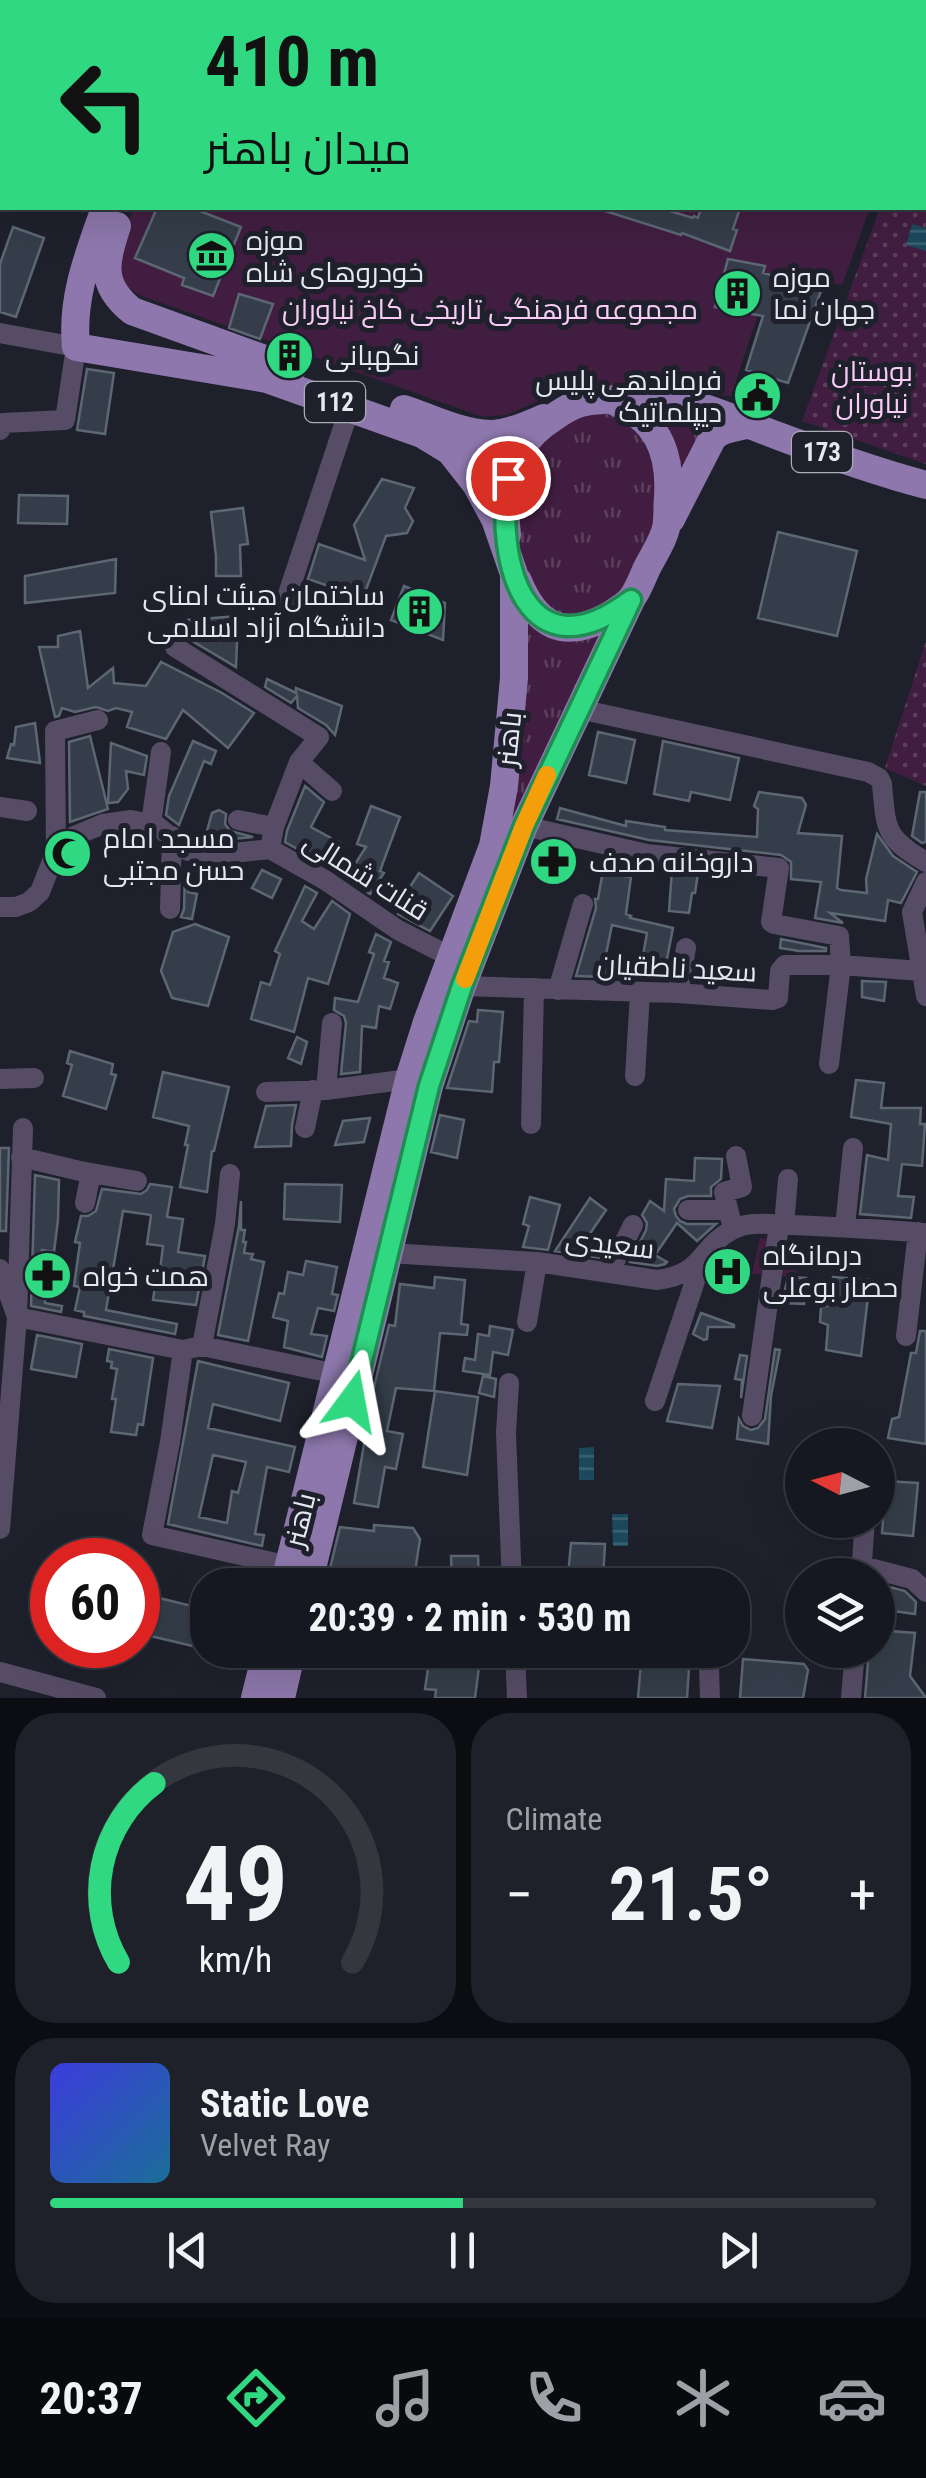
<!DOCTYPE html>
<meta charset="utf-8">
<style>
:root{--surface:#161821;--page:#1f212a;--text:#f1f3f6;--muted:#9ea0a5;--line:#35373f;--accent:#31d882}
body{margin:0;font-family:"Roboto Condensed",Cairo,sans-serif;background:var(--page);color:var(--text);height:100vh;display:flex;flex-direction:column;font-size:38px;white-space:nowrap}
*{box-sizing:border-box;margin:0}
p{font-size:32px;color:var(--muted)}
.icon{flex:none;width:55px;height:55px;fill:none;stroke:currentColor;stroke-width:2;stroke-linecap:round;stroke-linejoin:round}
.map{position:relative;height:1698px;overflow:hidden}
.details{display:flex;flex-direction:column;gap:15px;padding:15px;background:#0c0d12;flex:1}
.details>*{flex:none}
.guide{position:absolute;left:0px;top:0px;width:928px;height:210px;box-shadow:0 10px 40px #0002,0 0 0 2px var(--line);background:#31d882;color:#111;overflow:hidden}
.needle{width:65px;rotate:276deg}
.buttons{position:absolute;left:785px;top:1428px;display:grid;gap:20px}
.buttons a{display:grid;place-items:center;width:110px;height:110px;border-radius:50%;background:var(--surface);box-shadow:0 10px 40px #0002,0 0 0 2px var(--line);font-size:50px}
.speed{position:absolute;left:30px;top:1538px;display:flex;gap:20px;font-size:50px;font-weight:700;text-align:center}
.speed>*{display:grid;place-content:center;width:130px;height:130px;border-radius:50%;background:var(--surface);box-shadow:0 10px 40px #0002,0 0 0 2px var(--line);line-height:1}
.speed .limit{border:15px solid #d22;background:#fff;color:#111}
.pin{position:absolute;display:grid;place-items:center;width:85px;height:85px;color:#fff;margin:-42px;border:5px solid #fff;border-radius:50%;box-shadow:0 2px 10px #0007}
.me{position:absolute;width:110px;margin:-55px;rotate:13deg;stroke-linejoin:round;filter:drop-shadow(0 0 8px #0008)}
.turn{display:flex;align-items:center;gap:35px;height:210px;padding:0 40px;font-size:45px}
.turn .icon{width:130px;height:130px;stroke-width:2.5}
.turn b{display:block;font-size:70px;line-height:85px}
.big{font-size:75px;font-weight:700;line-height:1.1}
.details .card{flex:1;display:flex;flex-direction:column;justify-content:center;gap:15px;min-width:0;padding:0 35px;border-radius:40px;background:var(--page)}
.details .dial{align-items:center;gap:0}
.dial svg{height:260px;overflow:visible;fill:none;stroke:var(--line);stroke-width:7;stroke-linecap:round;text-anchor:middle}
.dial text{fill:var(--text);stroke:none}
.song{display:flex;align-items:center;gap:30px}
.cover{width:120px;height:120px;border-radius:15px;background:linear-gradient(135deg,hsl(240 70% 55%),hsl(200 70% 35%))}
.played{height:10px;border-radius:5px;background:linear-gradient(90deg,var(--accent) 50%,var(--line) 50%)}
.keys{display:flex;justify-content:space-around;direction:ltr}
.heat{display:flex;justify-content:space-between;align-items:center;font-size:55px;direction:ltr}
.details .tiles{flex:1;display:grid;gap:15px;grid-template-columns:1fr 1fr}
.card:last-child{grid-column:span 2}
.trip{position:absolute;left:190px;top:1568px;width:560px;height:100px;border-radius:40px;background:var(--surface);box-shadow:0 10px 40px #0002,0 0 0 2px var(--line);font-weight:700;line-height:100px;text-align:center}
.tabs{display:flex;height:160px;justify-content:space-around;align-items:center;background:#090a0d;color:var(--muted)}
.tabs .icon{width:70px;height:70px}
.tabs .active{color:var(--accent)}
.tabs b{font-size:45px;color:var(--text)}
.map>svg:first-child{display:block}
.grass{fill:url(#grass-tufts)}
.park{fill:url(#park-dots)}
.garden{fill:#411e41}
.water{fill:url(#water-rules)}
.building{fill:#343d49;stroke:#5d6774;stroke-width:2.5;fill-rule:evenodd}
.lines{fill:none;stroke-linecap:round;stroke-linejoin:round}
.minor{stroke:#574c66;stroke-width:20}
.major{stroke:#8d77ac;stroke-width:28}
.route-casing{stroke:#208c54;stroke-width:25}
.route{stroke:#31d882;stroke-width:18}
.slow{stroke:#f59e0b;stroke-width:18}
.labels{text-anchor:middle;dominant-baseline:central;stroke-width:10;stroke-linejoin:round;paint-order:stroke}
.shield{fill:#1e202c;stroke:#aaacb6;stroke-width:2.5}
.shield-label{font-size:25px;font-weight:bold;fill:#e6e8f1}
.poi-label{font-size:28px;fill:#e6e8f1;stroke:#1e202c;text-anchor:start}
.park-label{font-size:28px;fill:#f9ccf7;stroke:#1e202c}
.street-label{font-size:28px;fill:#e6e8f1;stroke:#1e202c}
</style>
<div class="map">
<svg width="926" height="1698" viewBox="0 0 926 1698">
<defs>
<pattern id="grass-tufts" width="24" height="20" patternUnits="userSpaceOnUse" patternTransform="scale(2.5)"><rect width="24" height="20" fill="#411e41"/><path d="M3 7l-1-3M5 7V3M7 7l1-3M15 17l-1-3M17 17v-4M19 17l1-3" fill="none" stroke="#5c3f5d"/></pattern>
<pattern id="park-dots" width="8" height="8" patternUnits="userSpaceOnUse" patternTransform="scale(2.5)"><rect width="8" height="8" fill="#411e41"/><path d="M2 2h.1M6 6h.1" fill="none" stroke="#5c3f5d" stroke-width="1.8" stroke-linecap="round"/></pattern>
<pattern id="water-rules" width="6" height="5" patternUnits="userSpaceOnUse" patternTransform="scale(2.5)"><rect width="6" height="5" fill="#1b485b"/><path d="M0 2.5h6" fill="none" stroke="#3c6273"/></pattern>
</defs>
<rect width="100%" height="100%" fill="#1e202c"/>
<path class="grass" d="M645,407L741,419L673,502Z
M616,410L657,453V527L624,597L609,608L561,620L524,579L513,525L530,448L567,416Z
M520,605L535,620L617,616L490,886Z"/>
<path class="park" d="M926,81V464L802,421L880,208H925Z
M926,641V786L885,768Z"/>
<path class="garden" d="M195,0H914V2H195Z
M134,208H870L842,285L773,269L731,396L574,385L507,415L483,417L142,296C99,274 122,243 134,208Z
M760,1238L799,1242L796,1277L752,1274Z"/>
<path class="water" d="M912,224L926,228V251L906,245Z
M594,1447V1480H579V1448Z
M612,1514H628V1546H613Z"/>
<path class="building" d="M157,208H192L241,227L213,296L182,285L184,278L135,258Z
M603,208H660L693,218L694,216L698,218L701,208H740L733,229L737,230L730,251L682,233L681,235L602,210Z
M13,227L44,238L16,317L0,312V264Z
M728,259L765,266L763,273L822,288L788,383L746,370L763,316L715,307Z
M239,294L273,304L260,339L229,328Z
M87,369L114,373L105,434L77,430Z
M382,479L414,488L405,508L413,521L407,533L386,536L363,598L308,579L319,544L365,560L354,525Z
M19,495L68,496L67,524L18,523Z
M243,508L248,544L240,545L241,576H216V556L211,512Z
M778,532L857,551L837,636L758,618Z
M116,559L115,593L25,603V576Z
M404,586L445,603L443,640L391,620Z
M238,616L236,667L189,639L188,620Z
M80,631L88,688L113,668L114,683L146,686L161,662L222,693L254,713L228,748L183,710L166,739L127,727L132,712L116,708L108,711L96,707L75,712L62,708L59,716L55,717L39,647H58V636Z
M267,679L296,693V688L342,706L335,735L326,725L298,708L297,696L291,703L265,687Z
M35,723L40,763L7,758L11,744L14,745L16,727Z
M598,732L635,740L626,783L589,775Z
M90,736L108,809L70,822L69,742Z
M193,741L216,751L211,764L204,761L179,825L166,815L169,796Z
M663,741L739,758L730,800L691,792L689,801L654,794Z
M111,743L147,756L144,775L126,771L128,789L118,802L108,803Z
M305,786L324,802L311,827L342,844L330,867L285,842L287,831Z
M759,792L802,798L806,805L798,833L842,836L837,888L841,890L867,893L866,879L877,834L893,856L917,872L901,903L888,900L885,921L830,913L843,923L815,918L821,882L791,879V862L781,855L649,840L557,819L560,808L626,826V821L665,827V830L757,837L758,809L754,806Z
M920,792H926V842L922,843L912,836Z
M371,806L400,817L380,871L384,873L370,894L346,878L366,847L357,844Z
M219,810L226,814L225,824L230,831L253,837L233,839L205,838L212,813Z
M605,859L624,863L622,876L631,877L626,914L631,916L630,918L673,928L663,979L639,978L647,933L612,925L605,959L609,960L606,977L576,976L596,908L595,899H598Z
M185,870L193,872L188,892L197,894L192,919L181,917L184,909Z
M262,870L281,879L272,898L252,888Z
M672,870L698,873L695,893H692L689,913L669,911Z
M419,873L453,896L430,931L398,914L405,901L402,899Z
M305,886L317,893L302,921L314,929L332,901L350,914L328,984L308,978L294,1032L251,1019L261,982L270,985L280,954L275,951Z
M195,924L229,937L208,1006L172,998L161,971L173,932Z
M376,934L391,942L384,961L389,962L384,978L398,983L390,1009L379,1006L376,1028L362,1026L360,1072L341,1074L346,1023L344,1016L334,1010L335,998L358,1002L374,954L369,952Z
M781,939L826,948V951H799L780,948Z
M862,981L886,982L884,1001L862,997Z
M478,1010L503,1012L499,1062H494L492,1092L447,1088L469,1021L477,1022Z
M297,1037L307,1042L301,1064L288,1058Z
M70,1051L113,1064L111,1074L116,1075L106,1109L63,1096L72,1065L67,1063Z
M163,1072L229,1087L214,1151H212L207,1192L180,1187L188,1145H185L189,1126L153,1117Z
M856,1080L884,1083L881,1108H921L920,1124H925L922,1166L902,1164L898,1196L914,1197L911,1218L860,1214L867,1155L888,1160L891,1124L851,1117Z
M296,1105L292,1125L291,1146L255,1147L266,1106Z
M440,1115L464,1120L457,1158L431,1152Z
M370,1118L364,1142L335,1145L343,1121Z
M0,1148H9L6,1231H0Z
M695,1158L722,1159L721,1179L711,1187V1196H688L680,1199L674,1209L676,1216L680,1221L687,1224H716L697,1241L677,1223L655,1255L667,1262L665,1264L657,1266L630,1262L646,1230L647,1223L642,1215L650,1201L664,1211L666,1179L694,1181Z
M35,1175L59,1180L58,1220L54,1252L42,1250L36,1268V1275L45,1284V1303L62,1306L61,1312L31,1306Z
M150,1184L172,1187L167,1217L183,1219L178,1252L205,1256L196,1305L153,1300L155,1286H158L163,1246L147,1244L151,1215L123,1211L106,1310L177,1324L175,1334L84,1316V1312L75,1310L80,1287L74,1286L80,1243L75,1242L81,1216H88L96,1211L102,1189L141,1194L147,1190Z
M285,1184L342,1185L340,1222L284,1219Z
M530,1197L560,1205L548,1250L523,1247L529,1226L523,1224Z
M590,1198L606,1210L589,1235L607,1246L601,1258L555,1251Z
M241,1201V1230H245L243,1242H246L244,1253L253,1254L251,1259L264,1262L248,1341L218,1335L239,1226Z
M306,1261L337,1267L332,1294L338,1295L334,1311L318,1308L311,1334L327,1336L322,1357L284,1347L288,1321L273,1317L279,1293L284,1294L288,1272L303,1275Z
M435,1277L465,1280L461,1324L468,1325L467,1335L440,1333L434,1391L396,1388L387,1431L403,1434L396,1469L385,1467L378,1507L354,1503L368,1421L366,1420L389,1325L395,1326L400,1284L434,1288Z
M788,1277L806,1278L804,1304L782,1303Z
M833,1277L870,1280L861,1356L826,1350L828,1325L820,1322L821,1307L827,1306Z
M701,1313L734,1325V1327H708L707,1339L704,1340L693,1334Z
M490,1326L513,1330L508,1355L493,1352L490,1375L463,1371L465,1358L475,1360L478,1334L489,1336Z
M920,1331H926V1444L888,1438L892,1419L899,1417L911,1353H916Z
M37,1335L82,1344L76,1377L31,1369Z
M109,1349L153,1358L143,1425L138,1424L136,1435L111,1432L116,1399H112L117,1369L111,1368L112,1362L107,1361Z
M775,1349L780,1350L771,1396L768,1444L737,1439L739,1419L743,1426L751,1430L758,1428L765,1419Z
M740,1355L747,1356L741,1398L742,1380L735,1379Z
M198,1361L289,1383L280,1421L213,1404L208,1428L295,1447L289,1472L267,1467L255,1534L264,1535L262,1546L168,1524ZM213,1455L246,1462L238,1493L232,1491L227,1523L199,1517Z
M483,1376L496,1379L494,1397L479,1393Z
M678,1384L720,1386L712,1428L667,1421Z
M435,1391L478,1397L467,1475L423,1467Z
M886,1481L918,1483L913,1536L882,1533Z
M374,1525L413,1528L420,1539L413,1585H326L340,1527L374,1531Z
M571,1543L605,1544L603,1579L568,1576Z
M451,1556H478L479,1585H452Z
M218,1571L258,1581V1585H225L215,1582Z
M878,1584L905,1591L916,1602L915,1614L878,1609Z
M151,1596L208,1610L201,1648L142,1634Z
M878,1630L915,1633L910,1676L926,1698H865L869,1650H878Z
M437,1650H464L463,1665L479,1667L475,1698H435L436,1690L425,1689L428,1668L435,1669Z
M642,1651L690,1654L687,1698H638Z
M743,1659L804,1664L808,1670L803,1698H740Z"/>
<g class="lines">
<path class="minor" d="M64,0L69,2L70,0
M87,0L96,2
M0,193L2,186
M0,333L76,347L65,420L3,423L0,430
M286,600L350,407
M175,647L319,737L299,762L274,827L270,849
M579,709L868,772L879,778L882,784C886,830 885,838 926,862
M299,762L332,791
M0,807L27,811
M238,820L274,827
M151,824L161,752
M524,826L647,854L779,868L771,922L774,924L839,936L841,965L829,1064
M56,851L55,731L98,720
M926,882L912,912L926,996
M0,907H16L29,902L40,892L56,851L72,837L103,824L131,820L156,825L188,851L233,853L270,849L325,880L398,930L451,957
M170,909L172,836
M462,986L678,993L772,1000L778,998L780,971L785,965H841L921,971
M558,990L583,904
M678,993L686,948
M635,1076L640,993
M0,1079L34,1078
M326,1090L332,1023
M266,1092L326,1090L409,1079
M531,1124L534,988
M23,1128L17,1317L183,1350L202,1346L337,1374
M305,1128L313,1090
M21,1157L80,1171L137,1181
M85,1203L91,1173
M688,1210H727
M784,1225L788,1179
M845,1227L853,1148
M733,1229L724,1192L742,1187L736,1156
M388,1253L537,1262L657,1280C705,1274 698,1248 732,1230C750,1220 774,1225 793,1225C838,1227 882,1229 926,1233
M0,1269L17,1317L0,1529
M609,1273L633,1225
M527,1322L537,1262
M906,1336L918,1232
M202,1346L225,1224L230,1174
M183,1350L170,1442L152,1535L289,1566
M509,1383L506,1433L512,1585
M655,1401L702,1260
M752,1416L779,1225
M862,1566L912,1579L926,1592
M861,1575L865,1520
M515,1650L517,1698
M709,1668L710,1698
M0,1672L96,1698
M851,1698L855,1650"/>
<path class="major" d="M183,2V0
M105,208C89,254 71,297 76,347L267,379L422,434L450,451L476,484L495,519L514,574V678L504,786L493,846L427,1022L409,1079L284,1585
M117,226C105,263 99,284 132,311L292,369
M404,409C431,418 460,433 490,434C508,434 527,425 544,418
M451,452L479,467L488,462C491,444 477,438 463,431
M671,519L712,439C720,428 735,428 747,425
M507,535C502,493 509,451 543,425C576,400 581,401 620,399C643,398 666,396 688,403C720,411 750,426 781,437C829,455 877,472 926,485
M518,581C536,625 563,641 608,616C616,611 627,605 632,598C638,590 642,579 646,570C652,557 663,542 666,528C668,519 667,507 668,497C671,450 656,418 611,400
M308,1585L429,1086L462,986L524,826L631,600
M255,1698L267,1650
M281,1698L292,1650"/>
</g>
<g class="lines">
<defs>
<path id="route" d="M352,1401L429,1086L462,986L524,826L631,600C527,678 495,564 508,478"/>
</defs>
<use href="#route" class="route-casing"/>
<use href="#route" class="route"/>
<path class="slow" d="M465,979L524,826L547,775"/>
</g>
<defs>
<symbol id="museum-disc" viewBox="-11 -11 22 22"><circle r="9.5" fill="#31d882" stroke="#1e202c"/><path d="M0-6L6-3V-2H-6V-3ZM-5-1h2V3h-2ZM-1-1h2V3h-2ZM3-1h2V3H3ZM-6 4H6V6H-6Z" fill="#111"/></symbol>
<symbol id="building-disc" viewBox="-11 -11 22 22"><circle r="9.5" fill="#31d882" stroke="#1e202c"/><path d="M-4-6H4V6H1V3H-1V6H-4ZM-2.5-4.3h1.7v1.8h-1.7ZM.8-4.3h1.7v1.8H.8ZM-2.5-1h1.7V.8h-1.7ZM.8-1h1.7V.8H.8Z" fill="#111"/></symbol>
<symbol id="civic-disc" viewBox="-11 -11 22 22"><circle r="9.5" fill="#31d882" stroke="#1e202c"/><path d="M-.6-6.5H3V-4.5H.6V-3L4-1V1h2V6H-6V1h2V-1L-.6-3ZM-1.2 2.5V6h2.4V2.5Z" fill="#111"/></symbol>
<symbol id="mosque-disc" viewBox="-11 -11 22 22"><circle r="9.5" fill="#31d882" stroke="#1e202c"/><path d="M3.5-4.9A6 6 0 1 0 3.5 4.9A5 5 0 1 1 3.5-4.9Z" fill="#111"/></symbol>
<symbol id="pharmacy-disc" viewBox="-11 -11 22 22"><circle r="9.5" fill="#31d882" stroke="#1e202c"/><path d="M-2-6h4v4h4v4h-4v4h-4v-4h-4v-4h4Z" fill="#111"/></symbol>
<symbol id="hospital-disc" viewBox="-11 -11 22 22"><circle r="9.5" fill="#31d882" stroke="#1e202c"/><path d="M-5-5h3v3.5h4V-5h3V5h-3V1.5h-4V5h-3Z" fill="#111"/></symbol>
</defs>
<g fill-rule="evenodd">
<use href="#museum-disc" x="184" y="228" width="55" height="55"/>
<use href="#building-disc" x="710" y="266" width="55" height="55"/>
<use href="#building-disc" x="262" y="328" width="55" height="55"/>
<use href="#civic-disc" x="730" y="368" width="55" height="55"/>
<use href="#building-disc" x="392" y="584" width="55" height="55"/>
<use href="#mosque-disc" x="40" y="826" width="55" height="55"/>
<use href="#pharmacy-disc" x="526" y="834" width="55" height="55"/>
<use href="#hospital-disc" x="700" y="1244" width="55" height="55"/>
<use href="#pharmacy-disc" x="20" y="1248" width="55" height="55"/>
</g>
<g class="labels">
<g class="shield">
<rect x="305" y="382" width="60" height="40" rx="8"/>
<rect x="792" y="432" width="60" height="40" rx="8"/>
</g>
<g class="shield-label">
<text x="335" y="402">112</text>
<text x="822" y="452">173</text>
</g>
<g class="poi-label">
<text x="246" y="240">موزه<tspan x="246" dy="32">خودروهای شاه</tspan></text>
<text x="773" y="277">موزه<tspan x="773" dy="32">جهان نما</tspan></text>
<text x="325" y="355">نگهبانی</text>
<text x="722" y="380" text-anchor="end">فرماندهی پلیس<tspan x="722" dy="32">دیپلماتیک</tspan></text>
<text x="385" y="595" text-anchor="end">ساختمان هیئت امنای<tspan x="385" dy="32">دانشگاه آزاد اسلامی</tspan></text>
<text x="103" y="838">مسجد امام<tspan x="103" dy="32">حسن مجتبی</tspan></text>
<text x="589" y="862">داروخانه صدف</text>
<text x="763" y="1255">درمانگاه<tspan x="763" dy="32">حصار بوعلی</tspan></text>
<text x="83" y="1276">همت خواه</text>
</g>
<g class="park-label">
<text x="490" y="309">مجموعه فرهنگی تاریخی کاخ نیاوران</text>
<text x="872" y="371">بوستان<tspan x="872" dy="32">نیاوران</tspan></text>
</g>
<g class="street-label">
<text transform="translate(509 739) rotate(-84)">باهنر</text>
<text transform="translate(366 876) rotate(32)">قنات شمالى</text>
<text transform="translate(677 968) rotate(3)">سعید ناطقیان</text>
<text transform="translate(610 1244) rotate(7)">سعیدی</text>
<text transform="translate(300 1520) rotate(-76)">باهنر</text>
</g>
</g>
</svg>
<div class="buttons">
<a><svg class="needle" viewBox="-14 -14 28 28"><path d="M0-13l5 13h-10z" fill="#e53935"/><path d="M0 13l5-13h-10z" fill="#9ea0a5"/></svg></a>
<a><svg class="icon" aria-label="layers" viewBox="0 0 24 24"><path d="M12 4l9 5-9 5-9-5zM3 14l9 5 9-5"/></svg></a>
</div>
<div class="speed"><div class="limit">60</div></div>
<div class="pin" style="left:508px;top:478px;background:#d93025"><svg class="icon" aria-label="arrive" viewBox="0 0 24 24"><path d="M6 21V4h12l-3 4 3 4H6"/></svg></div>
<svg class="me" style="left:352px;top:1401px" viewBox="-20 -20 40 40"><path d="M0-17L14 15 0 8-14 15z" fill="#31d882" stroke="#fff" stroke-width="4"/></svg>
<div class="trip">20:39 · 2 min · 530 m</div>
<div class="guide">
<div class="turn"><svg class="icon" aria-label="left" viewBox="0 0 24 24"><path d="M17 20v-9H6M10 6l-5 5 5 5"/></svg><div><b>410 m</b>میدان باهنر</div></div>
</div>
</div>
<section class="details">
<div class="tiles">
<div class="card dial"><svg viewBox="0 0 100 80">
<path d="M14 69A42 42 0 1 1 86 69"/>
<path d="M14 69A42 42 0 0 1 25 14" stroke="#31d882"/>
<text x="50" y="56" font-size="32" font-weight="700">49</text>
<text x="50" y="72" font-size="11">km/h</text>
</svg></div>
<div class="card"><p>Climate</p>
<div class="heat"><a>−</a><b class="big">21.5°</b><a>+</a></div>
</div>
<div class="card">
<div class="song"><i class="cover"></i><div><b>Static Love</b><p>Velvet Ray</p></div></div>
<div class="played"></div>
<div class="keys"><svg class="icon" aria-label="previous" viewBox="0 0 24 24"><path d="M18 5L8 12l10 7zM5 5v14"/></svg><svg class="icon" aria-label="pause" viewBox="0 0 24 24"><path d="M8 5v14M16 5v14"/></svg><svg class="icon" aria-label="next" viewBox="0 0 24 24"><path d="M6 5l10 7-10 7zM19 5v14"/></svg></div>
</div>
</div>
</section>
<nav class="tabs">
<b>20:37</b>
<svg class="icon active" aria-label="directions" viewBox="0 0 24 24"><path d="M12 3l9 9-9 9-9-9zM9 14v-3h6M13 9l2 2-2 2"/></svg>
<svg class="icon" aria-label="music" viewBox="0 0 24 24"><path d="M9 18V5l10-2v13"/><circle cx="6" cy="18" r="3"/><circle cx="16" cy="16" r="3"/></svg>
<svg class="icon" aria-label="phone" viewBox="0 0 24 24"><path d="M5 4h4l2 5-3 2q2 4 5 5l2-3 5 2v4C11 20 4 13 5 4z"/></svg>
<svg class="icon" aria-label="climate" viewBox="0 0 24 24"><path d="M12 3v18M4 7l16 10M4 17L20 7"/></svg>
<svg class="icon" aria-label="car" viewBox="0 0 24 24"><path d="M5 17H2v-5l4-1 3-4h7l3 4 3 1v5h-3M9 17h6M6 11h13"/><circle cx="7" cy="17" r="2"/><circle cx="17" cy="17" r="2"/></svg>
</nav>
